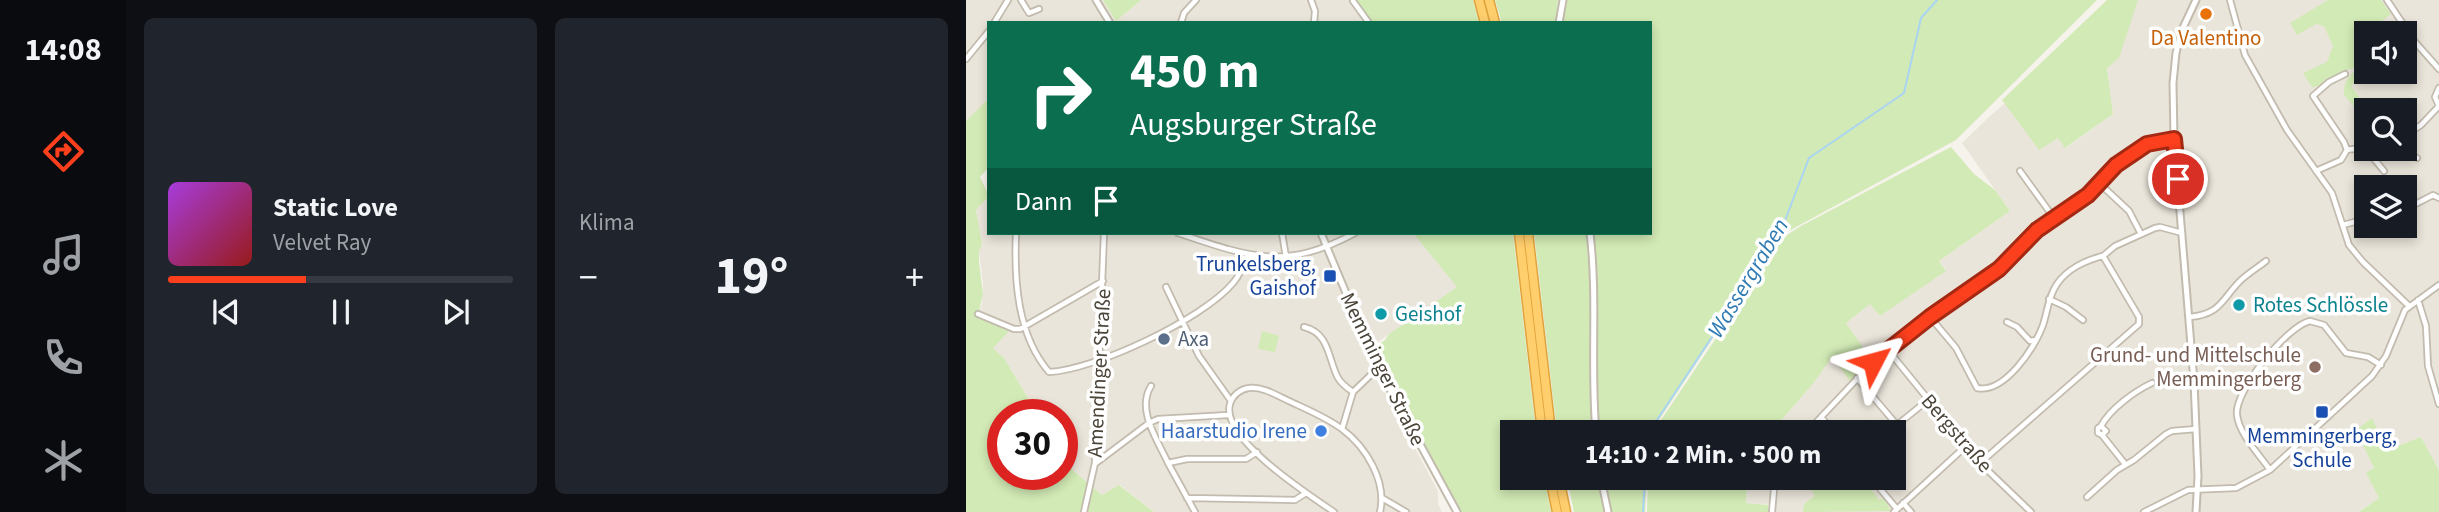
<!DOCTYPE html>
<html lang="de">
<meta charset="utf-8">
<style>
:root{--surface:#171b24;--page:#20242c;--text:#f1f3f6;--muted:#9ea1a6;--line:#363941;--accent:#fc3f1d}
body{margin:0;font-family:"Source Sans 3",sans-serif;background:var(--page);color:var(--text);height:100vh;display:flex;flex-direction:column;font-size:26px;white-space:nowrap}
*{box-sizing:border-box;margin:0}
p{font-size:23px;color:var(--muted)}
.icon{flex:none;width:38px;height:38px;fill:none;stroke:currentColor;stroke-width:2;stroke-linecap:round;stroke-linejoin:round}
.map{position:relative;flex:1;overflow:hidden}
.details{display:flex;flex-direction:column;gap:18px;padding:18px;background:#0d0f14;width:840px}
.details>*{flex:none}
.guide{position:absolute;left:21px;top:21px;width:665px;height:214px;border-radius:0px;box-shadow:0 4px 10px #0003;background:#0b6e4f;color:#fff;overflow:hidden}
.tools{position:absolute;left:1388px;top:21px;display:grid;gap:14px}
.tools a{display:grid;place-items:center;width:63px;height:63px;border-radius:0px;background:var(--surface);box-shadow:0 4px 10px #0003;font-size:35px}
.speed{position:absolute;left:21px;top:399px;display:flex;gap:14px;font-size:35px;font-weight:700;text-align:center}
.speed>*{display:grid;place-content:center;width:91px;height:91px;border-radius:50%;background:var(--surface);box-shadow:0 4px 10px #0003;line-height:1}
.speed .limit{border:10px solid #d22;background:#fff;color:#111}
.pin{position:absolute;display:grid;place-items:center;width:60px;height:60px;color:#fff;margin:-30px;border:4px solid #fff;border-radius:50%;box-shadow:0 2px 7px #0007}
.me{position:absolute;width:77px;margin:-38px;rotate:51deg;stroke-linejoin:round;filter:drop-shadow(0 0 5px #0008)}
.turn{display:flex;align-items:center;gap:24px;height:147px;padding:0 28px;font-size:32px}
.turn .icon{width:91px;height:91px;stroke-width:2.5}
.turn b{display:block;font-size:49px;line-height:60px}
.then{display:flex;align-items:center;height:66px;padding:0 28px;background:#0003;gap:14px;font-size:26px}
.big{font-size:52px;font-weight:700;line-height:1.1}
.details .widget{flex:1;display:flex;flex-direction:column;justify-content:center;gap:10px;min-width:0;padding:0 24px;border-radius:10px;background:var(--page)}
.song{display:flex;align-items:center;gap:21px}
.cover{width:84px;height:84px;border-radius:10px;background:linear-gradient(135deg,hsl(280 70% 55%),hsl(0 70% 35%))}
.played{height:7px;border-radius:4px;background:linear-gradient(90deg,var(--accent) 40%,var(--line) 40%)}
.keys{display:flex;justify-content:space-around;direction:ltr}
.heat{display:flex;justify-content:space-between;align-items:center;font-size:38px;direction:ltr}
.details .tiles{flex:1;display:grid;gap:18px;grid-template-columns:repeat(2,1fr)}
.trip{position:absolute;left:534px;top:420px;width:406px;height:70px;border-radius:0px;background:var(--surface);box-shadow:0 4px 10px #0003;font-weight:700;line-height:70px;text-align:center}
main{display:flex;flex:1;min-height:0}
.menu{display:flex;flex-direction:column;width:126px;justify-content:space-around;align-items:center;background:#090b0e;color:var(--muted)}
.menu .icon{width:49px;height:49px}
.menu .on{color:var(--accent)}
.menu b{font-size:32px;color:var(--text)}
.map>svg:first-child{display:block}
.residential{fill:#eae5da;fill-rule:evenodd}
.green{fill:#d2eab5}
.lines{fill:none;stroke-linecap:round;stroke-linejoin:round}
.stream{stroke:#a9d4f2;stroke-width:2}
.minor-casing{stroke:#c2bbae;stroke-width:8}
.tertiary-casing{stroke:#c2bbae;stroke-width:9}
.motorway-casing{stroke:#e0a43c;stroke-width:11}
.minor{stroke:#fff;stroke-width:4.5}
.tertiary{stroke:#fff;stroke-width:5}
.motorway{stroke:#ffcf6e;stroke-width:8}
.route-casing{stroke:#a42913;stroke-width:18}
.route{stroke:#fc3f1d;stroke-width:12}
.food-dot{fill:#e8710a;stroke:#fff;stroke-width:2.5}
.transit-dot{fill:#1a4fb4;stroke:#fff;stroke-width:2.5}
.culture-dot{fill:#0f9aa8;stroke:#fff;stroke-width:2.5}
.service-dot{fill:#5c6f8a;stroke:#fff;stroke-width:2.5}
.education-dot{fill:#8d6e63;stroke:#fff;stroke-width:2.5}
.shop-dot{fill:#3f7fe0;stroke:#fff;stroke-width:2.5}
.labels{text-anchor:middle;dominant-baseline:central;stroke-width:7;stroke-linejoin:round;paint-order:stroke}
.food-label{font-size:21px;fill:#c56008;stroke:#fff}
.transit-label{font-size:21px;fill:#164399;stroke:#fff;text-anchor:end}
.culture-label{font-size:21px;fill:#0d838f;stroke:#fff;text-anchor:start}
.service-label{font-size:21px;fill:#4e5e75;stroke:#fff;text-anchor:start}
.education-label{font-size:21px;fill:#785e54;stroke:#fff;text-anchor:end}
.street-label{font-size:21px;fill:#4b4439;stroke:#fff}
.shop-label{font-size:21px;fill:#366cbe;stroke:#fff;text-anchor:end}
.water-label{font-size:23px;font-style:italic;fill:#2e7ab2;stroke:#fff}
</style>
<main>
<nav class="menu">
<b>14:08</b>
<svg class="icon on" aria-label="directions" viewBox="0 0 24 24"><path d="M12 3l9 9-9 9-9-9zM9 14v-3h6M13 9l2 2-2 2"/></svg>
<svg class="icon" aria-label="music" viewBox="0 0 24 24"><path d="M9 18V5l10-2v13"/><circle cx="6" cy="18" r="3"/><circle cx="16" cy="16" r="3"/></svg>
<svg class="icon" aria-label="phone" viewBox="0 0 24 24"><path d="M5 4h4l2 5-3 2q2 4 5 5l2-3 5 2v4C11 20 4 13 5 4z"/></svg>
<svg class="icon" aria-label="climate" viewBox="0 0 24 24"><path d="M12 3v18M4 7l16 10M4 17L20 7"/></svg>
</nav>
<section class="details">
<div class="tiles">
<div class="widget">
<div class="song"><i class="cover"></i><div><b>Static Love</b><p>Velvet Ray</p></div></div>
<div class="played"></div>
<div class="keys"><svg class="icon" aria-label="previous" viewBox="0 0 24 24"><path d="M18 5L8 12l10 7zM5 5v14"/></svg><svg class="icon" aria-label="pause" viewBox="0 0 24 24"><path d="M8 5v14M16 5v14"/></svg><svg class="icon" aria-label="next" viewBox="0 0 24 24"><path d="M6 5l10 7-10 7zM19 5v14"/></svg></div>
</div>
<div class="widget"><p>Klima</p>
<div class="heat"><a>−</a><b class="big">19°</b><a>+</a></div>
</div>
</div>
</section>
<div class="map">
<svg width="1473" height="512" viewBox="0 0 1473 512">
<rect width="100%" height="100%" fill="#f6f3ec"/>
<path class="residential" d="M0,0H137L150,21L175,0H388L408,23H23V98L0,121Z
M1172,0H1473V470L1455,437L1424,449L1420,447L1406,460L1413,498L1393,512H808V505L780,503L781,478H928V432H805L846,385L866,356L879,324L904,304L914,316L980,270L973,261L1044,211L996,143L1023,117L1039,103L1073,149L1092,138L1100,148L1147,114L1141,67ZM1400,33H1438V72H1400ZM1400,110H1438V149H1400ZM1400,187H1438V226H1400Z
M23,196V233H447L492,287L397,352L472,491V504L476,512H188L154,485L136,495L96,461V415H72L38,358L27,348L20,320L13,311L16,304L17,284L13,251L16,244L10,210Z"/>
<path class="green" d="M137,0H175L150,21Z
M388,0H507L513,23H408Z
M529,0H592L589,23H536Z
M601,0H1131L990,140L819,233L756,324L685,432H634C628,366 636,299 627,233H684V23H597Z
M1141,0H1172L1153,58L1141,68L1147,114L1099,148L1092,138L1073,150L1036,100Z
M1362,0H1415L1425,14L1404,30L1406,33H1400V64L1381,70L1352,86L1346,87L1337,73L1361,62L1367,46L1358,26L1350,24L1331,35L1324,23Z
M1397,66L1400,67V72H1415L1390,80L1385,86L1402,110L1400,120L1378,95C1377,80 1385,73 1397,66Z
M23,98V167L14,177L23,196L10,210L16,244L13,251V262L17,294L13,311L20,320L43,331L27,348L38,358L72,415H37V474H96V461L136,495L153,485L188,512H0V121Z
M985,147L1008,174L1029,190L1044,211L973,261L980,271L914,316L904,304L880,323L905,359L884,381L866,357L846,385L805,432H687L818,237L835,226Z
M447,233H547L570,432H546V478H578L585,512H495L410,355L411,346L419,340L423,334L491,287Z
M568,233H620L625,298L623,359L626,432H591Z
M296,331L313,336L309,352L292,349Z
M1406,418L1420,447L1424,449L1455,437L1473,470V512H1393L1413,498L1400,473L1408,468L1390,430Z
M601,478H631L639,512H608Z
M638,478H681L679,512H645Z
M682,478H781L780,503L802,505V512H681Z
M837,478H901L908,487L905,489L913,500L918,498L925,511L837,512L838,504L849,496Z"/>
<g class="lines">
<path class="stream" d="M683,432L813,236L843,158L938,93L955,18L971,0
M677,512L679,478"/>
<defs>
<path id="minor" d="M55,0L63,13L73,9
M345,0L349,11L348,23
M1264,0L1279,55L1321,130L1366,193L1383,245L1397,262L1443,306
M1421,0L1449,42L1473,69
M387,1L403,23
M28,23L42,0
M215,23L218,13L230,0
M0,59L23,31
M1473,88L1469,97L1473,106
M1438,136L1455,125L1473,106
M1437,149L1451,158
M1381,150C1400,145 1407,158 1418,171
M1054,171L1088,218
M1350,171L1375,160L1381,150L1378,142L1347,96L1363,82L1379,74
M1133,183L1163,211L1175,234
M1438,210L1467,195L1473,198
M1377,225L1392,221H1400
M50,233C48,279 51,335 83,372C129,370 237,319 267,283C274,275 278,264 281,254
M212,233C283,257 319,271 389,233
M316,233L320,257
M200,287L233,356L265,401
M1083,299L1100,307L1117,320
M1452,300L1460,326L1462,366L1473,404
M12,314L48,329H54L137,281
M964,317L990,348L1011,388C1038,394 1069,348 1077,325C1082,310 1082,297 1091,284C1101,269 1120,260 1137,256
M1224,317C1254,314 1255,301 1273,282C1281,274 1291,268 1300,261
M1041,322L1051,327L1064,341L1070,340
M338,327C363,333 362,357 371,376C374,383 381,388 387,392
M922,350L1014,463L1065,512
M891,378L931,425L962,400
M185,386C170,410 192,441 202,463L221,459H280L291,452
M855,417L868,432
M1135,426C1144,409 1169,391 1186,383
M376,429L387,392L412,368
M841,432L907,362L964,317L1033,269L1071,230L1122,195L1142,172L1181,144L1208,139
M1136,435L1140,431L1135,426L1132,428V433L1136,435L1159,464
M130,463L183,423L192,419L262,415
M202,463L229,512
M1014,463L1173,324V317L1137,256L1149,246L1189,228L1194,227L1216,233
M1304,470C1293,454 1273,434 1271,415C1268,391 1321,326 1344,321L1358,325L1380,353L1402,357L1415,365
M905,478L931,509
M1121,497L1151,470L1168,460L1200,434L1206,431L1230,429
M221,498L329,500L340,493
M416,498L440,512
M937,503L945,512
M118,512L129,463L138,233
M368,512C343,495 254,438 264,404C266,396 274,389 283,388C296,386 312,396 323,401C340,409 360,417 376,429C400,447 421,481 414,512
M806,512L809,478
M928,512L1000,446
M1178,512L1222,490L1270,488L1304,470L1406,376L1420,356L1439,310L1473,285"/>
<path id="tertiary" d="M130,0L144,23
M1230,0L1215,32L1210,53L1207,83L1208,139L1228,382L1232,476L1230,512
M593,23L597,0
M355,233L407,358L491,512
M624,233C632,299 624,366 630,432
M635,478L642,512"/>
<path id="motorway" d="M513,0L519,23
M523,0L529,23
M553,233L576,432
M562,233L585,432
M584,478L591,512
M593,478L600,512"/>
</defs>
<use href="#minor" class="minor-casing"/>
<use href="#tertiary" class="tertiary-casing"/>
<use href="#motorway" class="motorway-casing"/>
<use href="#minor" class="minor"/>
<use href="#tertiary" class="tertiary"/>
<use href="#motorway" class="motorway"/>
</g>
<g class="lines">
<defs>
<path id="route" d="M907,362L964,317L1033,269L1071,230L1122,195L1150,165L1181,144L1208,139L1212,179"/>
</defs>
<use href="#route" class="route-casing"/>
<use href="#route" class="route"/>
</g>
<circle class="food-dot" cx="1240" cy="14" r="7"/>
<g class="transit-dot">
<rect x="357" y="269" width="14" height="14" rx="3.5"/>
<rect x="1349" y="405" width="14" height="14" rx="3.5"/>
</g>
<g class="culture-dot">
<circle cx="1273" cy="305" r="7"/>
<circle cx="415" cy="314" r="7"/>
</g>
<circle class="service-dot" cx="198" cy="339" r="7"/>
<circle class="education-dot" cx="1349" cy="367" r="7"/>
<circle class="shop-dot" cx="355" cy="431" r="7"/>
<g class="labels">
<g class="food-label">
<text x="1240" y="38">Da Valentino</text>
</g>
<g class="transit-label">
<text x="350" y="264">Trunkelsberg,<tspan x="350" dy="24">Gaishof</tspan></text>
<text x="1356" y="436" text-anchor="middle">Memmingerberg,<tspan x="1356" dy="24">Schule</tspan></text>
</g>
<g class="culture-label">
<text x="1287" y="305">Rotes Schlössle</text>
<text x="429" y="314">Geishof</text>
</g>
<g class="service-label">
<text x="212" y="339">Axa</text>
</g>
<g class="education-label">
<text x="1335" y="355">Grund- und Mittelschule<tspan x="1335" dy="24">Memmingerberg</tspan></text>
</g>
<g class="street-label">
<text transform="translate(417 369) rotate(64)">Memminger Straße</text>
<text transform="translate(133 373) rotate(-87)">Amendinger Straße</text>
<text transform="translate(991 433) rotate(49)">Bergstraße</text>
</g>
<g class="shop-label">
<text x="341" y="431">Haarstudio Irene</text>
</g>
<g class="water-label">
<text transform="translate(782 278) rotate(-59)">Wassergraben</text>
</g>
</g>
</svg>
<div class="tools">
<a><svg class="icon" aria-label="sound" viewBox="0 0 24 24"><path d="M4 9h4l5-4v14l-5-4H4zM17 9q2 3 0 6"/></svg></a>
<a><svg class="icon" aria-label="search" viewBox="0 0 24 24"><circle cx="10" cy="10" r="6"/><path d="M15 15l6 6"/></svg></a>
<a><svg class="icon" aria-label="layers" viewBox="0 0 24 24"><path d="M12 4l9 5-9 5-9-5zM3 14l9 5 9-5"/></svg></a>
</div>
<div class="speed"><div class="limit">30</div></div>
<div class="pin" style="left:1212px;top:179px;background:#d93025"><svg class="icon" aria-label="arrive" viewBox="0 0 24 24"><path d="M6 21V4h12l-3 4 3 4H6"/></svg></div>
<svg class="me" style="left:907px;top:362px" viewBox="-20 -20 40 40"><path d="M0-17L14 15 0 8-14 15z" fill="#fc3f1d" stroke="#fff" stroke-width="4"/></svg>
<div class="trip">14:10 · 2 Min. · 500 m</div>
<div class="guide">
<div class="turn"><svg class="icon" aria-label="right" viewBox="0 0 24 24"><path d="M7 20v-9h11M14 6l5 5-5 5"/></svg><div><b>450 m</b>Augsburger Straße</div></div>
<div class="then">Dann<svg class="icon" aria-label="arrive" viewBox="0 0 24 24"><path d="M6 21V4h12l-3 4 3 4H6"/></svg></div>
</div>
</div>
</main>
